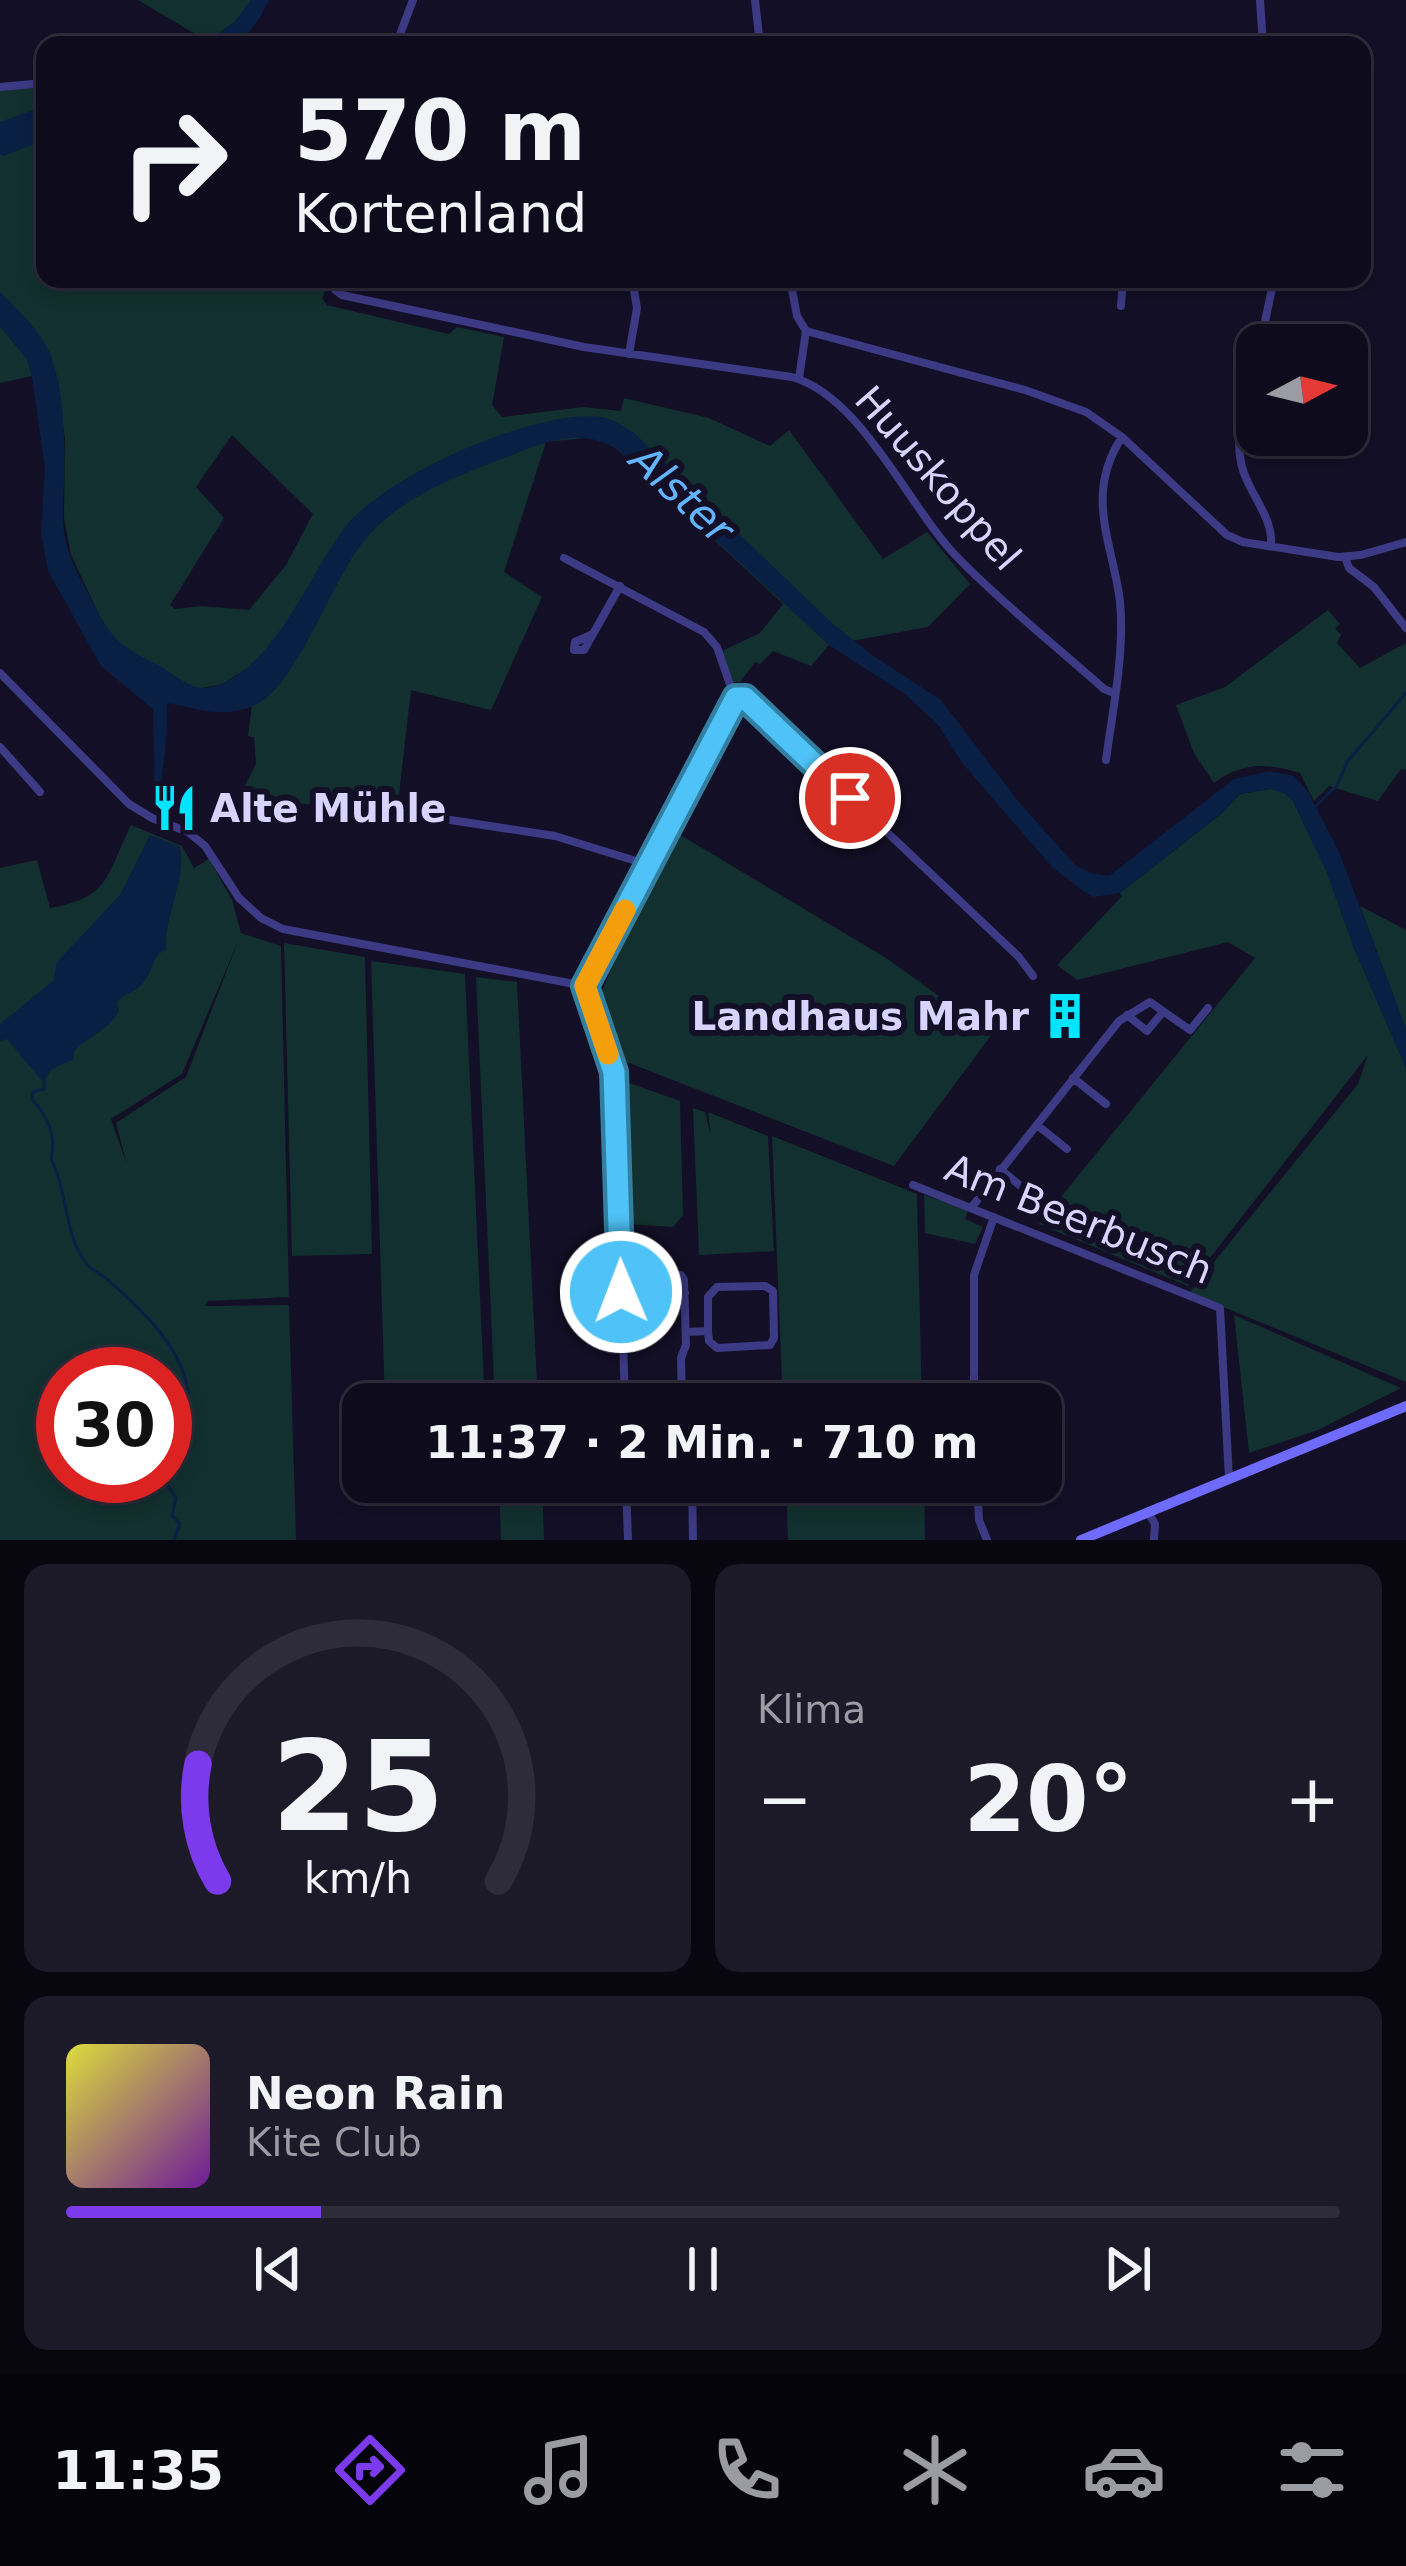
<!DOCTYPE html>
<html lang="de">
<meta charset="utf-8">
<style>
:root{--surface:#0e0b1c;--page:#1c1929;--text:#f1f3f6;--muted:#9b9ba3;--line:#2e2b3b;--accent:#7c3aed}
body{margin:0;font-family:"DejaVu Sans",sans-serif;background:var(--page);color:var(--text);height:100vh;display:flex;flex-direction:column;font-size:45px;white-space:nowrap}
*{box-sizing:border-box;margin:0}
p{font-size:39px;color:var(--muted)}
.icon{flex:none;width:66px;height:66px;fill:none;stroke:currentColor;stroke-width:2;stroke-linecap:round;stroke-linejoin:round}
.map{position:relative;height:1540px;overflow:hidden}
.side{display:flex;flex-direction:column;gap:24px;padding:24px;background:#08060f;flex:1}
.side>*{flex:none}
.top-card{position:absolute;left:36px;top:36px;width:1335px;height:252px;border-radius:24px;box-shadow:0 6px 18px #0003,0 0 0 3px var(--line);background:#0e0b1c;color:var(--text);overflow:hidden}
.needle{width:78px;rotate:83deg}
.tools{position:absolute;left:1236px;top:324px;display:grid;gap:24px}
.tools a{display:grid;place-items:center;width:132px;height:132px;border-radius:24px;background:var(--surface);box-shadow:0 6px 18px #0003,0 0 0 3px var(--line);font-size:60px}
.speed{position:absolute;left:36px;top:1347px;display:flex;gap:24px;font-size:60px;font-weight:700;text-align:center}
.speed>*{display:grid;place-content:center;width:156px;height:156px;border-radius:50%;background:var(--surface);box-shadow:0 6px 18px #0003,0 0 0 3px var(--line);line-height:1}
.speed .limit{border:18px solid #d22;background:#fff;color:#111}
.pin{position:absolute;display:grid;place-items:center;width:102px;height:102px;color:#fff;margin:-51px;border:6px solid #fff;border-radius:50%;box-shadow:0 3px 12px #0007}
.me{position:absolute;width:132px;margin:-66px;rotate:359deg;stroke-linejoin:round;filter:drop-shadow(0 0 9px #0008)}
.turn{display:flex;align-items:center;gap:42px;height:252px;padding:0 60px;font-size:54px}
.turn .icon{width:156px;height:156px;stroke-width:2.5}
.turn b{display:block;font-size:84px;line-height:102px}
.big{font-size:90px;font-weight:700;line-height:1.1}
.side .tile{flex:1;display:flex;flex-direction:column;justify-content:center;gap:18px;min-width:0;padding:0 42px;border-radius:24px;background:var(--page)}
.side .dial{align-items:center;gap:0}
.dial svg{height:312px;overflow:visible;fill:none;stroke:var(--line);stroke-width:7;stroke-linecap:round;text-anchor:middle}
.dial text{fill:var(--text);stroke:none}
.song{display:flex;align-items:center;gap:36px}
.cover{width:144px;height:144px;border-radius:18px;background:linear-gradient(135deg,hsl(60 70% 55%),hsl(280 70% 35%))}
.played{height:12px;border-radius:6px;background:linear-gradient(90deg,var(--accent) 20%,var(--line) 20%)}
.keys{display:flex;justify-content:space-around;direction:ltr}
.heat{display:flex;justify-content:space-between;align-items:center;font-size:66px;direction:ltr}
.side .tiles{flex:1;display:grid;gap:24px;grid-template-columns:1fr 1fr}
.tile:last-child{grid-column:span 2}
.trip{position:absolute;left:342px;top:1383px;width:720px;height:120px;border-radius:24px;background:var(--surface);box-shadow:0 6px 18px #0003,0 0 0 3px var(--line);font-weight:700;line-height:120px;text-align:center}
.tab-bar{display:flex;height:192px;justify-content:space-around;align-items:center;background:#06040b;color:var(--muted)}
.tab-bar .icon{width:84px;height:84px}
.tab-bar .selected{color:var(--accent)}
.tab-bar b{font-size:54px;color:var(--text)}
.map>svg:first-child{display:block}
.green{fill:#12302f;fill-rule:evenodd}
.water{fill:#0a1f44}
.lines{fill:none;stroke-linecap:round;stroke-linejoin:round}
.stream{stroke:#0a1f44;stroke-width:3}
.street{stroke:#3d3a85;stroke-width:8}
.secondary{stroke:#6f6bff;stroke-width:10}
.route-casing{stroke:#337fa1;stroke-width:30}
.route{stroke:#4fc3f7;stroke-width:21}
.slow{stroke:#f59e0b;stroke-width:21}
.labels{text-anchor:middle;dominant-baseline:central;stroke-width:12;stroke-linejoin:round;paint-order:stroke}
.street-label{font-size:39px;fill:#d9d4ff;stroke:#130f26}
.poi-label{font-size:39px;font-weight:bold;fill:#d9d4ff;stroke:#130f26;text-anchor:start}
.water-label{font-size:42px;font-style:italic;fill:#62b6ff;stroke:#130f26}
</style>
<div class="map">
<svg width="1406" height="1540" viewBox="0 0 1406 1540">
<rect width="100%" height="100%" fill="#130f26"/>
<path class="green" d="M138,0H251L235,22L207,41Z
M30,86L45,89V279H317L329,282L322,298L327,305L449,334L457,327L504,337L492,405L502,417L583,407L621,411L624,398L709,418L770,446L789,430L883,559L927,532L970,584L928,627L829,645L811,666L773,651L760,664L755,662L740,682H733L722,651L760,633L783,604L610,443L594,437L546,442L504,572L542,597L491,710L411,690L396,821L242,792L256,764L254,737L248,736L252,705L237,674L223,684L197,689L133,655L114,638L101,619L71,555L64,518L65,437L50,354L0,292V90ZM232,435L313,514L286,565L249,610L202,606L175,609L170,605L224,518L196,487Z
M0,326L27,359L32,376L0,383Z
M1328,610L1340,624L1335,628L1341,635L1337,643L1360,668L1406,643V770L1401,769L1378,801L1329,786L1314,801L1300,773C1266,763 1243,762 1214,783L1194,753L1176,705L1225,687Z
M1271,789L1285,793L1293,801L1327,872L1354,948L1406,1068V1382L1189,1293L1358,1084L1368,1055L1188,1286L1039,1224L1255,958L1228,942L1077,980L1057,965L1122,896L1120,893L1221,814L1240,794Z
M131,825L182,846L194,868L209,859L232,900L241,933L281,946L289,1297L208,1301L205,1306L289,1305L296,1540H0V868L37,860L50,908C110,898 106,876 131,825ZM239,939L186,1077L116,1123L127,1165L111,1119L182,1074ZM63,1374H165V1476H63Z
M672,830L886,958L992,1034L894,1166L619,1059L602,991Z
M1360,906L1406,930V1029Z
M284,943L365,957L372,1254L292,1256Z
M371,961L465,974L485,1404H385Z
M476,977L517,982L538,1404H495Z
M624,1081L680,1101L683,1215L673,1227L628,1224Z
M693,1108L705,1112L711,1135L708,1112L768,1136L774,1251L699,1255Z
M772,1136L917,1194L922,1404H783Z
M924,1195L968,1210L965,1219L983,1227L975,1244L925,1233Z
M1234,1315L1401,1388L1318,1430L1249,1453Z
M499,1482H542L544,1540H501Z
M786,1482H924L925,1540H788Z"/>
<path class="water" d="M251,0H269C249,38 244,45 201,45L235,22Z
M45,106V140L3,156L0,154V122Z
M0,292C18,310 42,332 51,356C64,392 65,436 64,474C64,495 61,517 65,538C69,558 80,579 90,597C112,640 117,644 158,665C182,678 194,697 223,683C281,656 310,572 346,526C387,475 535,409 601,417C612,418 623,426 633,432L833,624L872,655L941,700L1018,801L1075,865L1091,873L1109,876L1234,779L1270,771L1294,776L1307,790L1339,852L1406,1029V1068L1354,948L1327,873L1293,801L1284,793L1271,789L1240,794L1221,814L1120,893L1094,897L1083,891L1052,867L963,764L939,726L906,695L829,645L625,456C593,428 558,437 522,451C464,474 403,493 363,542C333,579 296,686 257,704C222,720 200,709 167,703C169,735 162,766 160,798L155,799L153,709L101,666L48,571L41,533L45,468L32,377L27,359L0,326Z
M150,835L180,847C187,878 164,917 166,950L158,954C151,966 150,977 140,986C131,995 124,993 117,1002L119,1011C108,1031 90,1035 74,1051V1059L52,1069L43,1082L7,1039L0,1041V1024L53,981L57,962L120,895Z"/>
<g class="lines">
<path class="stream" d="M725,729L735,708
M709,759L720,738
M1315,807L1338,784L1347,762L1406,693
M44,1080V1089L33,1092L32,1099C47,1116 57,1136 51,1159C68,1192 64,1235 86,1263C91,1270 102,1274 108,1280C144,1312 187,1351 189,1401L179,1412L180,1424L174,1430C172,1451 170,1460 165,1481L176,1498L172,1515L180,1524L174,1540"/>
<path class="street" d="M755,0L760,45
M1260,0L1263,45
M650,38L659,45
M396,45L413,0
M0,87L33,84
M336,279L335,290L342,295L584,347L792,377C863,397 909,509 959,559C1004,605 1056,646 1104,689L1114,693
M790,279L797,316L806,331L799,378
M1121,306L1123,279
M806,331L1025,390L1086,412L1122,437L1227,535L1243,542L1338,557L1361,555L1406,542
M1260,345L1274,279
M629,354L637,308L632,279
M1257,355C1248,390 1233,431 1242,467C1249,494 1273,516 1271,545
M1345,557L1349,568L1374,587L1406,628
M564,558L704,632L717,647L735,699
M593,634L575,642L574,650H584L620,586
M0,673L129,804L152,818L188,832L205,846L239,898L261,918L283,929L585,986
M0,747L40,792
M1106,760C1112,714 1122,667 1121,620C1121,556 1079,502 1122,437
M398,812L555,836L649,865
M1127,1015L1147,1031L1162,1013
M1073,1078L1106,1104
M1037,1125L1067,1149
M1000,1169L1029,1193
M913,1185L1220,1308L1229,1479
M971,1208L1119,1021L1150,1002L1190,1030L1208,1008
M686,1332L708,1331L709,1341L717,1348L770,1345L774,1338L773,1291L765,1286L717,1287L708,1297V1331
M625,1404L615,1080L585,986L736,697L745,698L1019,957L1033,976
M682,1404L681,1358L686,1345L684,1280L681,1275H671L669,1285L685,1293
M974,1404V1275L994,1217
M626,1482L628,1540
M692,1482L693,1540
M977,1482L979,1520L987,1540
M1148,1512L1155,1524L1154,1540"/>
<path class="secondary" d="M1081,1540L1406,1406"/>
</g>
<g class="lines">
<defs>
<path id="route" d="M621,1292L614,1072L585,986L736,698H745L850,798"/>
</defs>
<use href="#route" class="route-casing"/>
<use href="#route" class="route"/>
<path class="slow" d="M608,1054L585,986L625,910"/>
</g>
<defs>
<symbol id="restaurant-bare" viewBox="-9 -9 18 18"><path d="M-5-6h1v4h1v-4h1v4h1v-4h1v5L-1.5 .5V6h-2V.5L-5-1ZM5-6V6H3V1.5H1.5Q1.5-4 5-6Z" fill="#00e5ff" stroke="#130f26" stroke-width="2.5" paint-order="stroke"/></symbol>
<symbol id="building-bare" viewBox="-9 -9 18 18"><path d="M-4-6H4V6H1V3H-1V6H-4ZM-2.5-4.3h1.7v1.8h-1.7ZM.8-4.3h1.7v1.8H.8ZM-2.5-1h1.7V.8h-1.7ZM.8-1h1.7V.8H.8Z" fill="#00e5ff" stroke="#130f26" stroke-width="2.5" paint-order="stroke"/></symbol>
</defs>
<g fill-rule="evenodd">
<use href="#restaurant-bare" x="141" y="775" width="66" height="66"/>
<use href="#building-bare" x="1032" y="983" width="66" height="66"/>
</g>
<g class="labels">
<g class="street-label">
<text transform="translate(938 478) rotate(49)">Huuskoppel</text>
<text transform="translate(1079 1219) rotate(22)">Am Beerbusch</text>
</g>
<g class="poi-label">
<text x="210" y="808">Alte Mühle</text>
<text x="1029" y="1016" text-anchor="end">Landhaus Mahr</text>
</g>
<g class="water-label">
<text transform="translate(682 494) rotate(43)">Alster</text>
</g>
</g>
</svg>
<div class="tools">
<a><svg class="needle" viewBox="-14 -14 28 28"><path d="M0-13l5 13h-10z" fill="#e53935"/><path d="M0 13l5-13h-10z" fill="#9b9ba3"/></svg></a>
</div>
<div class="speed"><div class="limit">30</div></div>
<div class="pin" style="left:850px;top:798px;background:#d93025"><svg class="icon" aria-label="arrive" viewBox="0 0 24 24"><path d="M6 21V4h12l-3 4 3 4H6"/></svg></div>
<svg class="me" style="left:621px;top:1292px" viewBox="-20 -20 40 40"><circle r="17" fill="#4fc3f7" stroke="#fff" stroke-width="3"/><path d="M0-11L8 9 0 5-8 9z" fill="#fff"/></svg>
<div class="trip">11:37 · 2 Min. · 710 m</div>
<div class="top-card">
<div class="turn"><svg class="icon" aria-label="right" viewBox="0 0 24 24"><path d="M7 20v-9h11M14 6l5 5-5 5"/></svg><div><b>570 m</b>Kortenland</div></div>
</div>
</div>
<section class="side">
<div class="tiles">
<div class="tile dial"><svg viewBox="0 0 100 80">
<path d="M14 69A42 42 0 1 1 86 69"/>
<path d="M14 69A42 42 0 0 1 9 39" stroke="#7c3aed"/>
<text x="50" y="56" font-size="32" font-weight="700">25</text>
<text x="50" y="72" font-size="11">km/h</text>
</svg></div>
<div class="tile"><p>Klima</p>
<div class="heat"><a>−</a><b class="big">20°</b><a>+</a></div>
</div>
<div class="tile">
<div class="song"><i class="cover"></i><div><b>Neon Rain</b><p>Kite Club</p></div></div>
<div class="played"></div>
<div class="keys"><svg class="icon" aria-label="previous" viewBox="0 0 24 24"><path d="M18 5L8 12l10 7zM5 5v14"/></svg><svg class="icon" aria-label="pause" viewBox="0 0 24 24"><path d="M8 5v14M16 5v14"/></svg><svg class="icon" aria-label="next" viewBox="0 0 24 24"><path d="M6 5l10 7-10 7zM19 5v14"/></svg></div>
</div>
</div>
</section>
<nav class="tab-bar">
<b>11:35</b>
<svg class="icon selected" aria-label="directions" viewBox="0 0 24 24"><path d="M12 3l9 9-9 9-9-9zM9 14v-3h6M13 9l2 2-2 2"/></svg>
<svg class="icon" aria-label="music" viewBox="0 0 24 24"><path d="M9 18V5l10-2v13"/><circle cx="6" cy="18" r="3"/><circle cx="16" cy="16" r="3"/></svg>
<svg class="icon" aria-label="phone" viewBox="0 0 24 24"><path d="M5 4h4l2 5-3 2q2 4 5 5l2-3 5 2v4C11 20 4 13 5 4z"/></svg>
<svg class="icon" aria-label="climate" viewBox="0 0 24 24"><path d="M12 3v18M4 7l16 10M4 17L20 7"/></svg>
<svg class="icon" aria-label="car" viewBox="0 0 24 24"><path d="M5 17H2v-5l4-1 3-4h7l3 4 3 1v5h-3M9 17h6M6 11h13"/><circle cx="7" cy="17" r="2"/><circle cx="17" cy="17" r="2"/></svg>
<svg class="icon" aria-label="filters" viewBox="0 0 24 24"><path d="M4 7h16M4 17h16"/><circle cx="9" cy="7" r="2"/><circle cx="15" cy="17" r="2"/></svg>
</nav>
